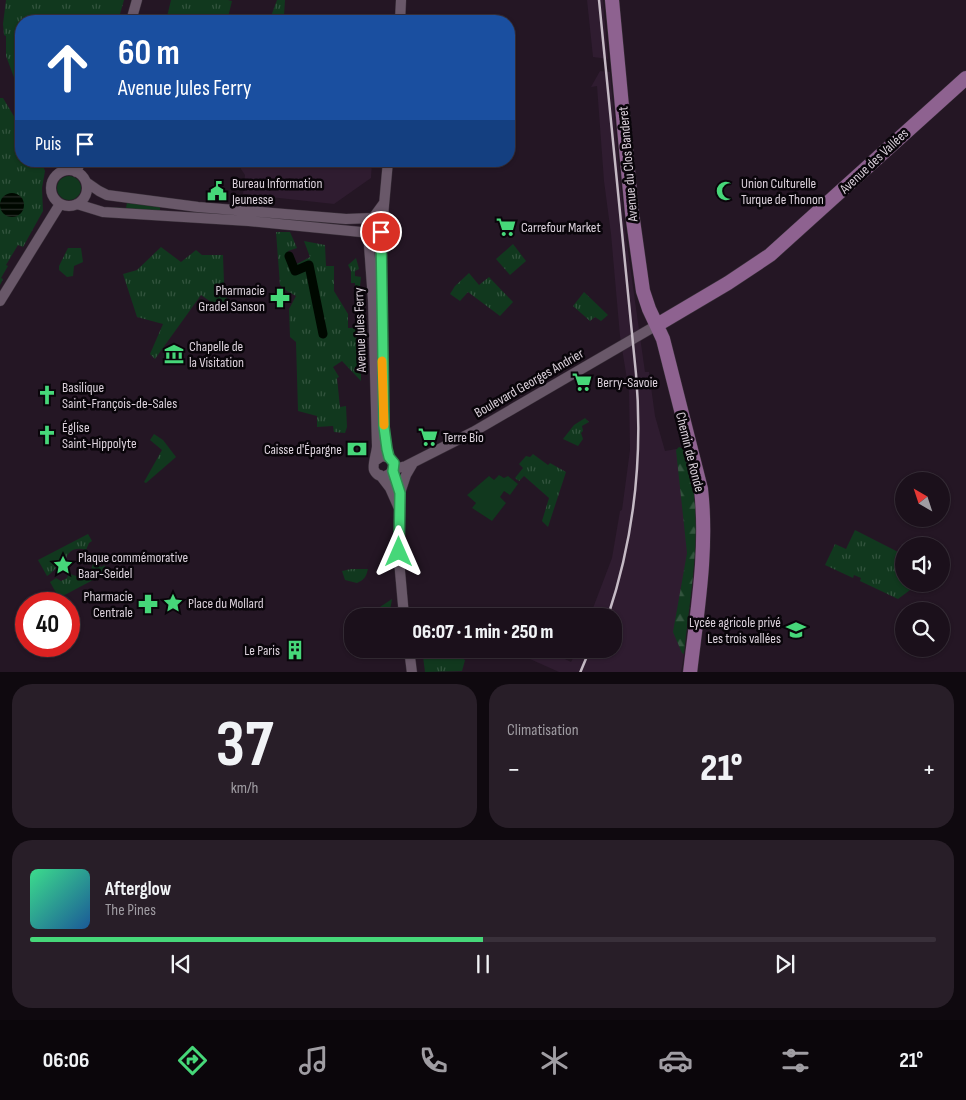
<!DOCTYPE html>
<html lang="fr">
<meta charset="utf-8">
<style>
:root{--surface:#1b101b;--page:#281e28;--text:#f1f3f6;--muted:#a09da3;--line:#39303a;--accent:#46d779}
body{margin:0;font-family:"Sofia Sans Condensed",sans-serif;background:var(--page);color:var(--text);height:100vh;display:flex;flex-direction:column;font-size:19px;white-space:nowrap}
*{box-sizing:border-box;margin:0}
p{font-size:16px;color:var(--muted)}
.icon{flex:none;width:28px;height:28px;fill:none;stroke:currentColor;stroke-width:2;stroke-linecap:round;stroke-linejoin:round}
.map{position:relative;height:672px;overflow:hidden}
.side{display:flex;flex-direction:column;gap:12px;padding:12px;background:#0f090f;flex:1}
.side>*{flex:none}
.top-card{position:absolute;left:15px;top:15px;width:500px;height:152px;border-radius:20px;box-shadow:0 1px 4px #0004,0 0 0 1px var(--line);background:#1a4fa0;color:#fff;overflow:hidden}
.needle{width:32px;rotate:321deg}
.tools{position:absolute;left:895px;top:472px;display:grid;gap:10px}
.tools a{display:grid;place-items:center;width:55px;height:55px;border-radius:50%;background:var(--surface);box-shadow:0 1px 4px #0004,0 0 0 1px var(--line);font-size:25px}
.speed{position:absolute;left:15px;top:592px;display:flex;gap:10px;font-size:25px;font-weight:700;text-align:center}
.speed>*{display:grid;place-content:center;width:65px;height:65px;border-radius:50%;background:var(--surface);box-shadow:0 1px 4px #0004,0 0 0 1px var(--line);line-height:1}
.speed .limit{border:8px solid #d22;background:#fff;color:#111}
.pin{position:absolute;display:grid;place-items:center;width:42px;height:42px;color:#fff;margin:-21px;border:2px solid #fff;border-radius:50%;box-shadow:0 1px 5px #0007}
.me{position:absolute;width:55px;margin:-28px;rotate:0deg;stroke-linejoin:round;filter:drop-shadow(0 0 4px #0008)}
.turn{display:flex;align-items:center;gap:18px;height:105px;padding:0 20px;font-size:22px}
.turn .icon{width:65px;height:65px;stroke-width:2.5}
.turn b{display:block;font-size:35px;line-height:42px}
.then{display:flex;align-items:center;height:48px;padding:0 20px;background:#0003;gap:10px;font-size:19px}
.big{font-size:38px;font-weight:800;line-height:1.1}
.side .card{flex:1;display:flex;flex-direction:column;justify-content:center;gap:8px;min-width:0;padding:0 18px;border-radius:20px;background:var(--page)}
.side .dial{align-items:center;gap:0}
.dial b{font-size:65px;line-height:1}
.song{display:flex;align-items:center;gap:15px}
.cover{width:60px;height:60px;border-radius:8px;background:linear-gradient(135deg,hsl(150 70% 55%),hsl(210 70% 35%))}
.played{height:5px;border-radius:2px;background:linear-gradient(90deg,var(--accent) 50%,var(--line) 50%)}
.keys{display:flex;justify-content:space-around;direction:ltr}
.heat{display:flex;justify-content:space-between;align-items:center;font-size:28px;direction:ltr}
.side .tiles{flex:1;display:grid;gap:12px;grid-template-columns:1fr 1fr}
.card:last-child{grid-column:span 2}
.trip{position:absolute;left:344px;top:608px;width:278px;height:50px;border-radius:20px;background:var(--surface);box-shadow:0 1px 4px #0004,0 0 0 1px var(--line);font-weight:800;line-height:50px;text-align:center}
.tab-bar{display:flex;height:80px;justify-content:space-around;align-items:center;background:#0b060b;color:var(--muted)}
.tab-bar .icon{width:35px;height:35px}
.tab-bar .selected{color:var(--accent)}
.tab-bar b{font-size:22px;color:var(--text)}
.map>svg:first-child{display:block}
.built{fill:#2f1c30}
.grass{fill:url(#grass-tufts)}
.forest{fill:url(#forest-firs)}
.garden{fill:#11381e}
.water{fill:url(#water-rules)}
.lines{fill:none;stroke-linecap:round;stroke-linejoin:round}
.canal{stroke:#000800;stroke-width:9}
.minor-casing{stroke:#3a303a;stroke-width:11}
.major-casing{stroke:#3a303a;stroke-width:15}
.minor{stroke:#695869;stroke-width:10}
.major{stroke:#8e6290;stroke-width:14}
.rail{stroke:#c5bac5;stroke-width:2.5}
.route-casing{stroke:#2e8c4f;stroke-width:12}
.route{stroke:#46d779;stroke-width:9}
.slow{stroke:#f59e0b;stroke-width:9}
.labels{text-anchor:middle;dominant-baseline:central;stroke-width:5;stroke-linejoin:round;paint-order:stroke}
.street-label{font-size:14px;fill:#dbd1db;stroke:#09050a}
.poi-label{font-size:14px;fill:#dbd1db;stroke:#09050a;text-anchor:start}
</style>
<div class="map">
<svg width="966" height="673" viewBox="0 0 966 673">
<defs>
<pattern id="grass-tufts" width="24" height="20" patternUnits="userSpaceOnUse" patternTransform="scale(1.25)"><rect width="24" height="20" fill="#11381e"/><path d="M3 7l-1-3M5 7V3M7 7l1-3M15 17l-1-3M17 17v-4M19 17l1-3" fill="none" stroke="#33543e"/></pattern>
<pattern id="forest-firs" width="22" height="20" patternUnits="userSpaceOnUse" patternTransform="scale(1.25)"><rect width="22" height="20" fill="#11381e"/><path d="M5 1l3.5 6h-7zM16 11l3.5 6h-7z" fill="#33543e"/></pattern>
<pattern id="water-rules" width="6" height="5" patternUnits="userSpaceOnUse" patternTransform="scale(1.25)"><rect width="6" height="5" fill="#000800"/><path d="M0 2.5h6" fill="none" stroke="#252b25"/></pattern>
</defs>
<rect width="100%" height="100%" fill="#241624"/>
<path class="built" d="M587,0H603L608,59L593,57Z
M600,71L610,72L625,230L645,372H649L655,416L665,451L682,448L694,495L695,544L684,654L681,673L559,672L530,659L535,649H544L571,662L578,649H612V616H590L612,558L620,511L622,510L630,450L629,392L620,336L611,234L604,181L597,86L591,87Z
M242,161H372L371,178L334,204L243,194L245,175L241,169Z"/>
<path class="grass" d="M6,0H124L118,21H21V89L18,88L6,56V36L4,35L3,24Z
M171,0H228L232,1L227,21H166Z
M277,0H285L284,15L270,19Z
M0,98H3L21,128V161H41L45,171L42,188L43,211L23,247L18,245L6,265L8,266L1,278L3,279L0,285Z
M276,232H290L297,248L288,251L295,265L310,257L304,241L325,245L326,266H334V291L348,314V328H361V381L342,361L333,367L339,377L337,378L340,407L346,406L347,427L345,433L334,432L333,426L317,427V416L298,411L296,342L290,337L289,309L296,296L285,290L280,285Z
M513,244L526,261L510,275L496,259Z
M161,247L181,262L196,250L202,255H223L224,283L220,293L235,304L228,314L201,295L155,359L150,354L163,324L137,317L123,274L137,270Z
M68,248H81L83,262L74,266L73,276L67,277L59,270V266Z
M356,258L359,269L355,271V276L361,277L360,286L355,287V283H351V271L348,265Z
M469,273L479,285L489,277L513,302L500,316L468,292L460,301L450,294L455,286Z
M584,292L608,315L601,321L595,317L590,321L573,306Z
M585,418L589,422L582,426L583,431L581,433L583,439L578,446L563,439L574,425Z
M154,434L163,440L176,457L146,483L144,482L162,450L150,440Z
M533,454L548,465L550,463L566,472L548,527L542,521L549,498L524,476L519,481L515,478L523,468L519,464L526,456L530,457Z
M855,530L904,555V584H918L898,599L860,581L861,578L854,575L853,578L825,565L835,544L846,549Z
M88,534L92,541L89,543L86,550C74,546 65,552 65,566C52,567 57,570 47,576L38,560Z
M93,564L102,567L104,565L108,572L59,598L50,582L56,578L61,581L67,578L69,573C80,580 90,576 93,564Z
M351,569H368C366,577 364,580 357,583L345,580L342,571Z
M392,599L389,616H377L376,615L380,607Z
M422,649H448L465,660L462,671L425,672Z"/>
<path class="forest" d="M679,447L684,449C688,465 692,480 694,495C700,546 689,603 684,654L682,653L673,632L687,553L676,450Z"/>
<path class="garden" d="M57 188a12 12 0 1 1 24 0a12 12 0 1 1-24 0Z
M107,199L160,205V212L107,208V207L126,208L127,202L107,200Z
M499,475L504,478L508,476L518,484L510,495L504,491L500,497L506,503L492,521L472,508L476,503L467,495L489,476L494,480Z"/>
<path class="water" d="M0 205a12 12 0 1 1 24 0a12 12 0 1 1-24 0Z"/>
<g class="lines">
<path class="canal" d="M289,256L295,271L309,265L323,334"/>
<defs>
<path id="minor" d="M131,21L137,0
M400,21L401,0
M388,161L380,249L384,427L386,446L389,457
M51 188a18 18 0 1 1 36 0a18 18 0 1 1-36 0Z
M76,172L81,161
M86,182L99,191L107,195L198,207L346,219L373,218
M77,204L103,212L249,221L371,233
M0,301L60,204
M376,460L382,456L390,458L394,465C393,475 380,482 374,470C372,465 377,452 377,446L373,300L369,245L373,218L384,203
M394,469L406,466L473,432L657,325
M393,471L400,493L399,560L404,616
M380,475L390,488L398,506
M400,493L406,475L413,463
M409,649L412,673"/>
<path id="major" d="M612,0L632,213L643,291L649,309L663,339L701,489C708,550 697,612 690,673
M657,325L728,283L770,255L966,78"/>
</defs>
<use href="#minor" class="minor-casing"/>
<use href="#major" class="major-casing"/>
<use href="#minor" class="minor"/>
<use href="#major" class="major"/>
<path class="rail" d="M599,0L636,374C643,456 634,538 608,616
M580,673L590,649"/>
</g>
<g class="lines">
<defs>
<path id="route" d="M381,232L384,427L387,449L389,457L394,463L393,471L400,493L399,552"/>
</defs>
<use href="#route" class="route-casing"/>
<use href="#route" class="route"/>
<path class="slow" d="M382,361L384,425"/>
</g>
<defs>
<symbol id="civic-bare" viewBox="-9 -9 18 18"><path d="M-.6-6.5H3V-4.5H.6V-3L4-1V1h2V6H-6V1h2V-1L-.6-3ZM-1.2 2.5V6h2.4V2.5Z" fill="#46d779" stroke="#09050a" stroke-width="2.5" paint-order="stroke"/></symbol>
<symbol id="mosque-bare" viewBox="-9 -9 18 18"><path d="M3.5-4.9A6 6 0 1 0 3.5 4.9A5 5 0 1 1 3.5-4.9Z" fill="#46d779" stroke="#09050a" stroke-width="2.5" paint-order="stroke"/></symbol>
<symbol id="supermarket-bare" viewBox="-9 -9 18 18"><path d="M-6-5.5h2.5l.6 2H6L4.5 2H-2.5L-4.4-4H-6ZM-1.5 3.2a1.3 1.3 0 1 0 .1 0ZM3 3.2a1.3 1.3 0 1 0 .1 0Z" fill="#46d779" stroke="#09050a" stroke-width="2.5" paint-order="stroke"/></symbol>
<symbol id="pharmacy-bare" viewBox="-9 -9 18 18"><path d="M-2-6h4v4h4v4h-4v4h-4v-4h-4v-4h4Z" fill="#46d779" stroke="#09050a" stroke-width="2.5" paint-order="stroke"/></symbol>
<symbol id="museum-bare" viewBox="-9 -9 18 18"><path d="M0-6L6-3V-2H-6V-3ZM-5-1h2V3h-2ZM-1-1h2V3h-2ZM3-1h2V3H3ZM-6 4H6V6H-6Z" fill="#46d779" stroke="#09050a" stroke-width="2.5" paint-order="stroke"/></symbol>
<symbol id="church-bare" viewBox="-9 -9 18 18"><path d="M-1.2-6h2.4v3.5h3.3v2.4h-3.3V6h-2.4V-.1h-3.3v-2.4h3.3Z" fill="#46d779" stroke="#09050a" stroke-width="2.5" paint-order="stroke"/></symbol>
<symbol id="bank-bare" viewBox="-9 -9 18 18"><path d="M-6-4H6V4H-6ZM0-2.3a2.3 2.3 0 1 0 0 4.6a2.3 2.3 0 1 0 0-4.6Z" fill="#46d779" stroke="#09050a" stroke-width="2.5" paint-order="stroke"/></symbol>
<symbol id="sight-bare" viewBox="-9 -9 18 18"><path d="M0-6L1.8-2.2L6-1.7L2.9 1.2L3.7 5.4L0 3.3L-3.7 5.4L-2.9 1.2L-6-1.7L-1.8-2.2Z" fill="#46d779" stroke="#09050a" stroke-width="2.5" paint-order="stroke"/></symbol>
<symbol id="school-bare" viewBox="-9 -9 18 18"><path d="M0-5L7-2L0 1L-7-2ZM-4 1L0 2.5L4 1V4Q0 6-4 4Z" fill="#46d779" stroke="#09050a" stroke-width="2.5" paint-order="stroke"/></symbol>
<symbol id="building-bare" viewBox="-9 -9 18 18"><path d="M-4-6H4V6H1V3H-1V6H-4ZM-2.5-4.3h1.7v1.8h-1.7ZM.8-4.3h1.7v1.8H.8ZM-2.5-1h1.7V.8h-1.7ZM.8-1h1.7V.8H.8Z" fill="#46d779" stroke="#09050a" stroke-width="2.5" paint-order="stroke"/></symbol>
</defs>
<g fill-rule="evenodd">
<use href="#civic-bare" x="203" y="177" width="28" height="28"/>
<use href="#mosque-bare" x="712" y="177" width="28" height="28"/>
<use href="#supermarket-bare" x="492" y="213" width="28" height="28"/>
<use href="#pharmacy-bare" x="266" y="284" width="28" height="28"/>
<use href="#museum-bare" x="160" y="340" width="28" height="28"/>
<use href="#supermarket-bare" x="568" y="368" width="28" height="28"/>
<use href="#church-bare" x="33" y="381" width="28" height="28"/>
<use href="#church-bare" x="33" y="421" width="28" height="28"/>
<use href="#supermarket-bare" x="414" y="423" width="28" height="28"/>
<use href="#bank-bare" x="343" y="435" width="28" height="28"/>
<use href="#sight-bare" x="49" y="551" width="28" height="28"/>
<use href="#sight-bare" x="159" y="589" width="28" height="28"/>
<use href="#pharmacy-bare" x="134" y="590" width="28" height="28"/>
<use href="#school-bare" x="782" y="616" width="28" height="28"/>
<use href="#building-bare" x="281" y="636" width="28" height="28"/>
</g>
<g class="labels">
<g class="street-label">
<text transform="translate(874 161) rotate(-43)">Avenue des Vallées</text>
<text transform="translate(628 164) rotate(-95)">Avenue du Clos Banderet</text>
<text transform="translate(360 330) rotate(-92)">Avenue Jules Ferry</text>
<text transform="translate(529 383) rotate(-30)">Boulevard Georges Andrier</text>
<text transform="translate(690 452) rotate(76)">Chemin de Ronde</text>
</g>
<g class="poi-label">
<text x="232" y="183">Bureau Information<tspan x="232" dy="16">Jeunesse</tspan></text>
<text x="741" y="183">Union Culturelle<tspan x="741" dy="16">Turque de Thonon</tspan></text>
<text x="521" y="227">Carrefour Market</text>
<text x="265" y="290" text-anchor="end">Pharmacie<tspan x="265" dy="16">Gradel Sanson</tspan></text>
<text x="189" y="346">Chapelle de<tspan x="189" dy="16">la Visitation</tspan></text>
<text x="597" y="382">Berry-Savoie</text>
<text x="62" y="387">Basilique<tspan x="62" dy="16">Saint-François-de-Sales</tspan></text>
<text x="62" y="427">Église<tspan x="62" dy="16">Saint-Hippolyte</tspan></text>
<text x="443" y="437">Terre Bio</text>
<text x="342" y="449" text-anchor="end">Caisse d'Épargne</text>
<text x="78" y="557">Plaque commémorative<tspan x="78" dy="16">Baar-Seidel</tspan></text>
<text x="133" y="596" text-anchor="end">Pharmacie<tspan x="133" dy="16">Centrale</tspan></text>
<text x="188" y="603">Place du Mollard</text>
<text x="781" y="622" text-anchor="end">Lycée agricole privé<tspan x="781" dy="16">Les trois vallées</tspan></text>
<text x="280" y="650" text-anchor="end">Le Paris</text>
</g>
</g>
</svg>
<div class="tools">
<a><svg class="needle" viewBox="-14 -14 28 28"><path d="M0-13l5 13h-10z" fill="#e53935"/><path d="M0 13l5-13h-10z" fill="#a09da3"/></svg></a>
<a><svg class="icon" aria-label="sound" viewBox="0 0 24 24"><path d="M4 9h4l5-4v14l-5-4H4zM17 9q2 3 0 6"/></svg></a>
<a><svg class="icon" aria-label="search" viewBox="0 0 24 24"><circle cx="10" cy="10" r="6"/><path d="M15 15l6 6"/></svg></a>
</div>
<div class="speed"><div class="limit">40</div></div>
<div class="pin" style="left:381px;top:232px;background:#d93025"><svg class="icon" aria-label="arrive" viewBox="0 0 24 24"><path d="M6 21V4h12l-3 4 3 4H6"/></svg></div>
<svg class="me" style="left:399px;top:552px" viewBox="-20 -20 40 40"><path d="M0-17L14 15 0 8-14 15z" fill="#46d779" stroke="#fff" stroke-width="4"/></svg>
<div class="trip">06:07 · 1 min · 250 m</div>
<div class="top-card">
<div class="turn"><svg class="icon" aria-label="ahead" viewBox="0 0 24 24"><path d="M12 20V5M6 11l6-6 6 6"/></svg><div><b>60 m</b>Avenue Jules Ferry</div></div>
<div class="then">Puis<svg class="icon" aria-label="arrive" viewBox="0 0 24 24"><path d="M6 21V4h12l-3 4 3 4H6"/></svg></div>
</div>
</div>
<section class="side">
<div class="tiles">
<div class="card dial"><b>37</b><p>km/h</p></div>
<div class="card"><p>Climatisation</p>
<div class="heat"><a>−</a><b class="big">21°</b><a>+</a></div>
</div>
<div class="card">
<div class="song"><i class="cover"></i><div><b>Afterglow</b><p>The Pines</p></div></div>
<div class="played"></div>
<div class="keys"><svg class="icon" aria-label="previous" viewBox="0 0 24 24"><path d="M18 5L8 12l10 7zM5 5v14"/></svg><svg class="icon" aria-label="pause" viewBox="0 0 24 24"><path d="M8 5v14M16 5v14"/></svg><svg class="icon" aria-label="next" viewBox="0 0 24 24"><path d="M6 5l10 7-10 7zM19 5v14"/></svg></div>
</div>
</div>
</section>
<nav class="tab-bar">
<b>06:06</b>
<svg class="icon selected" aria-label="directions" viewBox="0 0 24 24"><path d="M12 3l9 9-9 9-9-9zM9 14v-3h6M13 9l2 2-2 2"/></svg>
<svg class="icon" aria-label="music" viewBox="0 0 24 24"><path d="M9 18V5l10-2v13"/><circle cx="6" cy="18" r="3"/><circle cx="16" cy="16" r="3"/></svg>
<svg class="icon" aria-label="phone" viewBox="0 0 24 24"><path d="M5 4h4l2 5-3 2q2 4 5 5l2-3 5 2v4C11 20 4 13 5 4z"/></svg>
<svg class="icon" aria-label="climate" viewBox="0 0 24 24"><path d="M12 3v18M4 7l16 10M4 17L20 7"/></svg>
<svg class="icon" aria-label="car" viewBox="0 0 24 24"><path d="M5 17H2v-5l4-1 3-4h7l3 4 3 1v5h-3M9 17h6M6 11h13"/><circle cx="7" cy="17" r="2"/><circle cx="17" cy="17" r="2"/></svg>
<svg class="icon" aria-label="filters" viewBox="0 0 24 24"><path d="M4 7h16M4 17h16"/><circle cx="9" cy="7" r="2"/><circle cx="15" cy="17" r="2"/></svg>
<b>21°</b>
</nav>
